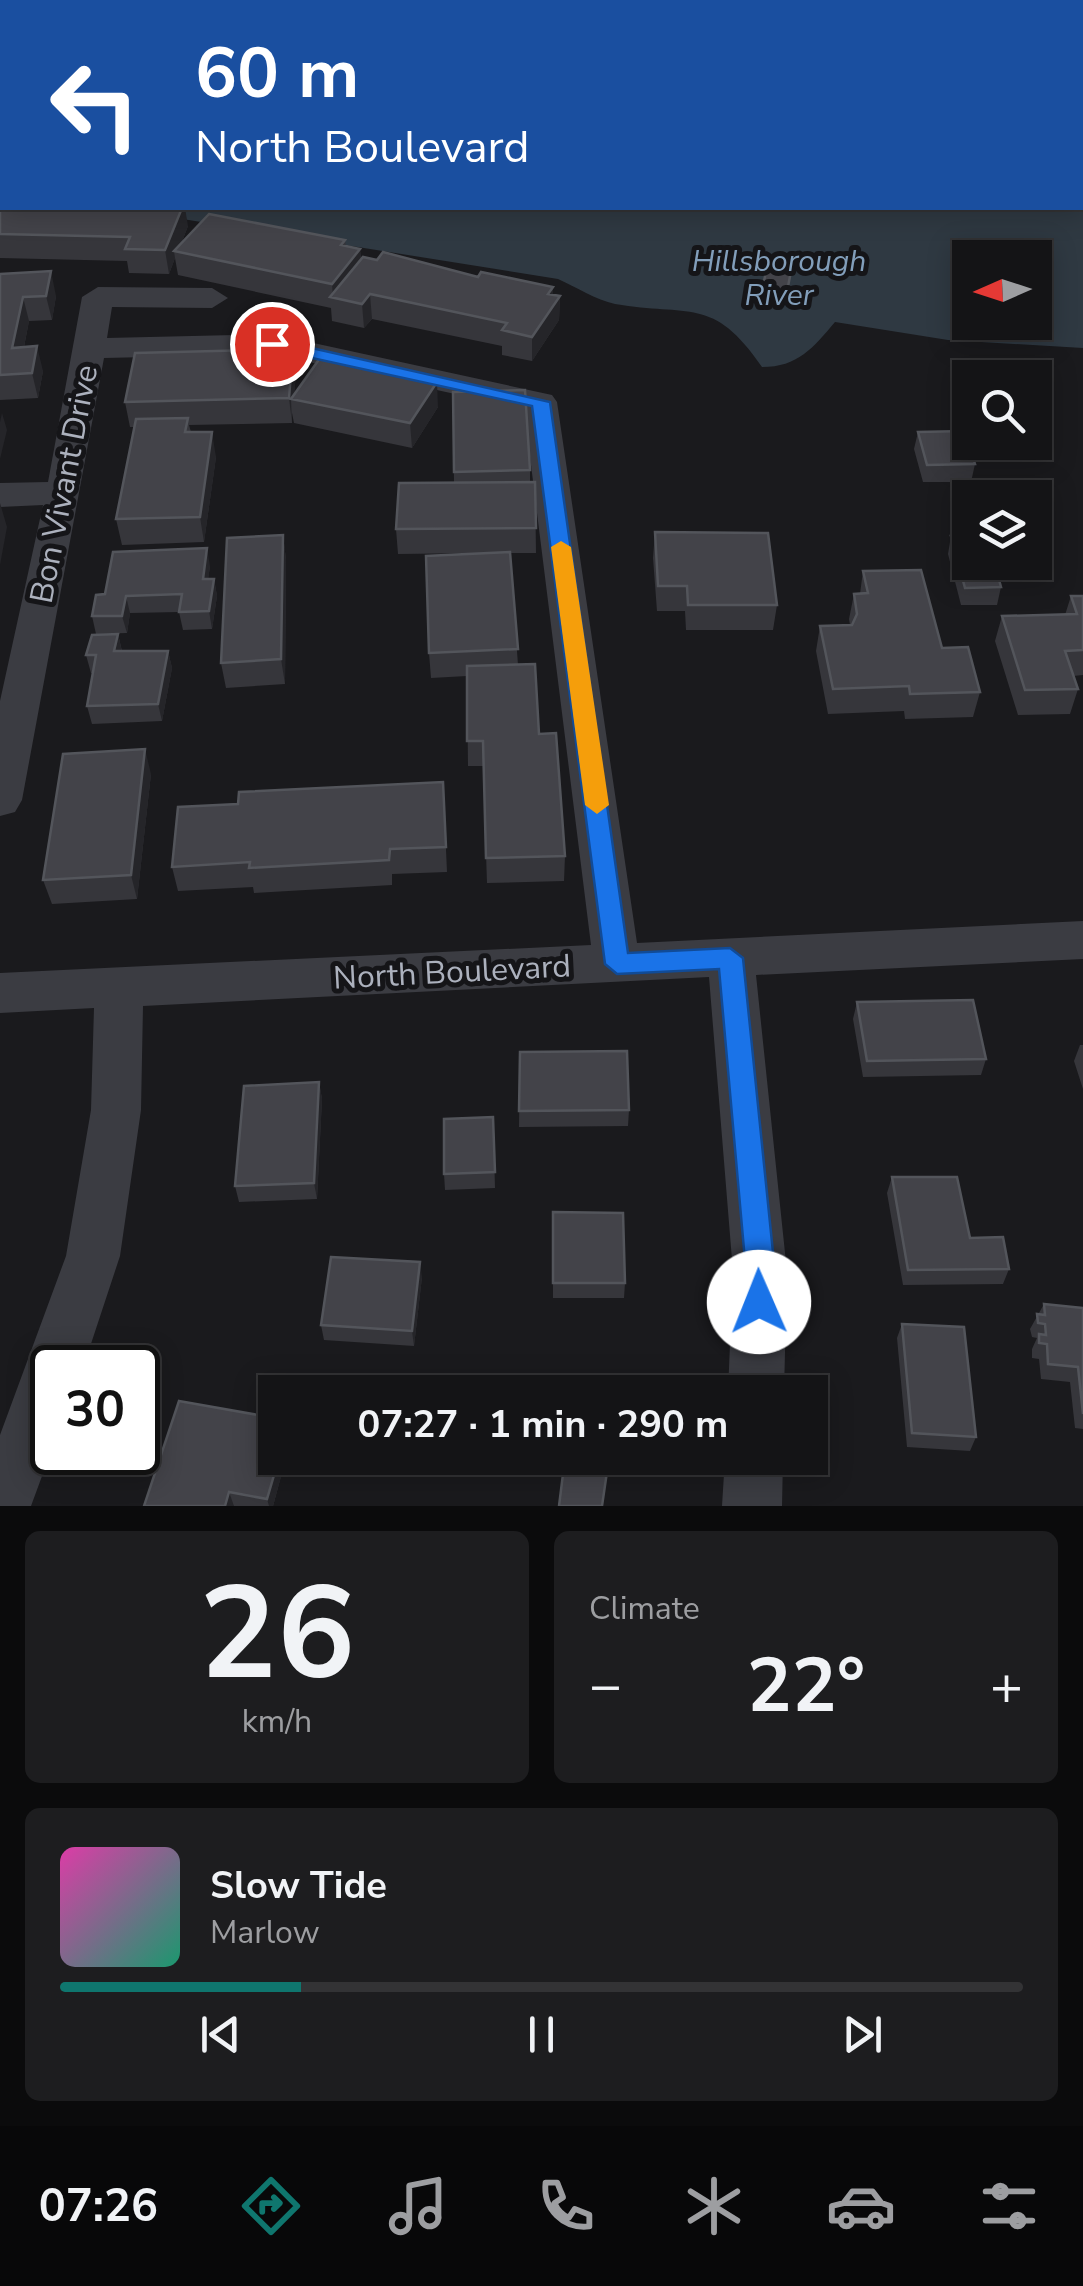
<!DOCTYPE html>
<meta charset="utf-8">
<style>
:root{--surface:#141416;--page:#1d1d1f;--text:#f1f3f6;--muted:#9d9ea1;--line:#333335;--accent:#0f766e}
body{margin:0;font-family:"Nunito Sans",sans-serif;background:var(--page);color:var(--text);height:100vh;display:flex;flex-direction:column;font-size:38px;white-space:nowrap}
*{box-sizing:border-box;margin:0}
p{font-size:32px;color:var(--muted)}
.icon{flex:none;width:55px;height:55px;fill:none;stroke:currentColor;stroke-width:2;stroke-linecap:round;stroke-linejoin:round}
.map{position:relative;height:1506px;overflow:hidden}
.panel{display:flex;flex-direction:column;gap:25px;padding:25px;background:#0b0b0c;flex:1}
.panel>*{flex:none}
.top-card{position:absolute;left:0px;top:0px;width:1085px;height:210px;box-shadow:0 5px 25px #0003,0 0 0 2px var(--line);background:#1a4fa0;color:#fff;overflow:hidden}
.needle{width:65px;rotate:267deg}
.fabs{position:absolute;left:952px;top:240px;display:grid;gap:20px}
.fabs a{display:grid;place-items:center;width:100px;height:100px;border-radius:0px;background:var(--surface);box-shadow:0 5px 25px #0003,0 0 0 2px var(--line);font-size:50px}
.speed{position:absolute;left:30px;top:1345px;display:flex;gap:20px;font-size:50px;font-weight:700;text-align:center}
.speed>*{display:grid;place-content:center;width:130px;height:130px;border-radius:50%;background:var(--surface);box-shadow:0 5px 25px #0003,0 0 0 2px var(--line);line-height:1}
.speed .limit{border:5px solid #111;border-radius:15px;background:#fff;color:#111}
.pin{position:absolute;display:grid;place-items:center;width:85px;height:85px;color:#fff;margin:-42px;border:5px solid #fff;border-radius:50%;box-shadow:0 2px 10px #0007}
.me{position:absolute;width:110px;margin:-55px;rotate:359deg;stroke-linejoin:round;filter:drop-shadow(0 0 8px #0008)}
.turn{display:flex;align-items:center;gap:35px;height:210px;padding:0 30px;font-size:45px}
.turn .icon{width:130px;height:130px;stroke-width:2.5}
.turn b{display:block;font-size:70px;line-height:85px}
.big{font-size:75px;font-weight:700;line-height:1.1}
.panel .tile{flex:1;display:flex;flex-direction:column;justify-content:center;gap:15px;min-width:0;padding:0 35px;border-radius:15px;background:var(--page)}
.panel .dial{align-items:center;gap:0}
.dial b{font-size:130px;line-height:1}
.song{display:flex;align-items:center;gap:30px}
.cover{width:120px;height:120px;border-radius:15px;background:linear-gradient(135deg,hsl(320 70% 55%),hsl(160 70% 35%))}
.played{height:10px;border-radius:5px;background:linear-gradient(90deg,var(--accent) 25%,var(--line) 25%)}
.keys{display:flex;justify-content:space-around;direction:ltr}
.heat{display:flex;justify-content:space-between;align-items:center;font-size:55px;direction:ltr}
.panel .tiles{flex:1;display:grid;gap:25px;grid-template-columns:1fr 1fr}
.tile:last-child{grid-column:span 2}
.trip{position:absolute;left:258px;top:1375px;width:570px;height:100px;border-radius:0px;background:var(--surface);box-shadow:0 5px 25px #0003,0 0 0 2px var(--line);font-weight:700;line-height:100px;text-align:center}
.tabs{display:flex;height:160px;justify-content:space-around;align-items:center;background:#080809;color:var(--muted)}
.tabs .icon{width:70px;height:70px}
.tabs .current{color:var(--accent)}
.tabs b{font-size:45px;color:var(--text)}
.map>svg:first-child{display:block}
.water{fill:#2f3942;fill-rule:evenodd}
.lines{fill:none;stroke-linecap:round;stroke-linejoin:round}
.minor{fill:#3b3c42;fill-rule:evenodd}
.wall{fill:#36363b}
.shaded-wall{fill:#252529}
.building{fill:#434349;stroke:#53555b;stroke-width:2.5}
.route{fill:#1a73e8;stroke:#114b97;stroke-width:2.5}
.slow{fill:#f59e0b}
.labels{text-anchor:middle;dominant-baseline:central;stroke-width:10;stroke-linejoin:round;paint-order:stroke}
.far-water-label{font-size:30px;font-style:italic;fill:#829eba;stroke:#151518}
.street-label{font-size:32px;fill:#acb1bd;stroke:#151518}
</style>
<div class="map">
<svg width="1083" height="1506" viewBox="0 0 1083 1506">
<rect width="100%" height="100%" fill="#1a1a1d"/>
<path class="water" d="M0,77L2,208H1082L1083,185V348L948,340L835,322C813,348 798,367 762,367C713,295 689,317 615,304C596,300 576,287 558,279L170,217L0,210ZM970,258H1035V322H970Z"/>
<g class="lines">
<path class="minor" d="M440,0H466V2H441Z
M740,0H766L767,2H742Z
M1038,0H1064L1066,2H1040Z
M0,16H2V32H0Z
M1082,47H1083V64H1082Z
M98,287L212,288L228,298L212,308L112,307L107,338L272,334L552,395L557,402L637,943L1083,921V959L756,975L787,1272L784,1392H728L733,1272L709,977L143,1006L141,1110L120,1256L83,1368H52V1449L31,1506H0V1435L66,1256L91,1110L94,1008L0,1013V973L591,945L524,409L272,354L104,358L22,800L15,812L0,816V701L43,505L0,507V483L48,482L82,297Z
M725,1458H783L782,1506H722Z"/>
</g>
<path class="wall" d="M182,0H270L269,2H182Z
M381,0H415V2H382Z
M802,0H862V2H803Z
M0,199L188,226L181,244L345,240L346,246L360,249L361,259L478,277L560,296L559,320L532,361L502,355V346L372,319L364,328L332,321L331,308L178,275L175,258L169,274L129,273L127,261L0,258Z
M0,274L56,296L52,320L29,321L24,347L43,371L38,398L0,400Z
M790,280L785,305L760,302L761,294Z
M293,349L296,374L294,394L438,407L412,448L294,423L292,413V423L189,425L191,432L216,457L204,542L122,545L116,519L135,427H130L125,402Z
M453,392L530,470V482H535L536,553H510L518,665L539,734L565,856L564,881L487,883L483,766H468L467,676L431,678L429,653L480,553L398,554L396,529L454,483Z
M918,432L975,464L971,482H923L914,449Z
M655,532L777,605L773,630H686L685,611H657L653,558Z
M283,535L286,560L285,684L226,688L221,663Z
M951,536L1001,587L997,605H961L948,554Z
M210,566L208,579H214L217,596L212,629L183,630L179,612L130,613L127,633L96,634L92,616L105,594Z
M863,571L942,648L980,692L973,717L905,719L904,711L828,714L816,651L820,626L850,625L849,619L854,594H860Z
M1071,596H1083V675L1073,676L1078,689L1070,714L1018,715L995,641L1002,616L1065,615Z
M118,634L122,651H168L172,668L162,721L92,724L87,706L93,673H91L86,655Z
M151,774L137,899L52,904L43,880Z
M443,782L447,872L392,874V885L254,893L253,887L178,891L172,867L238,804Z
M857,1002L986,1059L981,1075L863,1077L853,1019Z
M1080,1045H1083V1089L1074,1061Z
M520,1052L629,1110L628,1126L519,1127Z
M319,1082L322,1099L317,1199L239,1202L235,1186Z
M493,1117L495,1188L445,1190L444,1174Z
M892,1177L1009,1269L1003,1284L903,1285L887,1193Z
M553,1212L625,1283L624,1298H553Z
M422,1277L414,1346L324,1340L321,1325Z
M1044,1304L1083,1308V1429L1075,1428L1070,1382L1041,1379L1039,1359L1032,1358V1349L1037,1338L1032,1337L1030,1329Z
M902,1324L976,1437L970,1451L907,1447L897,1338Z
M275,1458H286L273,1506H144Z
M557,1458H610L564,1465H557Z"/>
<path class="shaded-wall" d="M182,208H185L188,226L178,252L174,251L175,258L169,274L165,250Z
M360,249L362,273L333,297L332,284Z
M51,271L56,296L52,320L46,296Z
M553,287V306L560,296L559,320L532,361V337L548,294Z
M370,294L372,319L364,328L362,304Z
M23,297L29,321L19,372L12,348Z
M37,346L43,371L38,398L32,373Z
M293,349L296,374L294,399H291L292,423L289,398Z
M437,382L438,407L412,448L410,423Z
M2,413L7,430L0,459V422Z
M212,432L216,457L204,542L200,517Z
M0,503L7,527L0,565Z
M283,535L286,560L285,684L281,659Z
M207,548L210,566L206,597L203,579Z
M214,579L217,596L212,629L209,611Z
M126,596L130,613L127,633L122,616Z
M118,634L122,652L114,651Z
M168,651L172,668L162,721L158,704Z
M145,749L151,774L137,899L131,875Z
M319,1082L322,1099L317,1199L314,1183Z
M420,1262L422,1277L414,1346L412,1331Z
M279,1458H286L273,1506H269L267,1499Z
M229,1492L234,1506H225Z"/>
<path class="building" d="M288,0H341L340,2H287Z
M485,0H541V2H545H485Z
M635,0H655V1L636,2Z
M656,0H692V2H656Z
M0,199H2V208H182L165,250L125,249L130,237L0,234Z
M209,214L345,240L341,245L360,249L332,284L174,251Z
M383,252L478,277L481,272L553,287L548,294L560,296L532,337L502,330L507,323L370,294L362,304L330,297L363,257L377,260Z
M767,268L791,271L786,297L761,294Z
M51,271L46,296L23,297L12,348L37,346L32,373L0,375V274Z
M293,349L289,398L125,402L135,353Z
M320,358L437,382L410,423L291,399Z
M525,390L530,470L454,472L453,392Z
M188,418L185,432H212L200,517L116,519L136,419Z
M965,431L975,464L927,465L918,432Z
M535,482L536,528L396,529L399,483Z
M655,532L768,533L777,605H688L687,586H658Z
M283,535L281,659L221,663L227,538Z
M951,536H970V562H994L1001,587L965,588Z
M207,548L203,579H214L209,611L179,612L182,594L126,596L122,616H92L96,595L105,594L113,552Z
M510,552L518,649L429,653L426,556Z
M921,570L942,648L968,647L980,692L910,694L909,686L833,689L820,626L852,625L857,614L854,594L868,593L863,571Z
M1071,596H1083V650L1065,651L1078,689L1025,690L1002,616L1077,614Z
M118,634L114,651H168L158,704L87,706L96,655H86L92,635Z
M535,664L539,734L556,733L565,856L486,858L483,741H467V666Z
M145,749L131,875L43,880L63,754Z
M443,782L446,847L390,849L389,860L249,868L250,862L172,867L178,807L238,804L239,792Z
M973,1000L986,1059L867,1061L857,1002Z
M627,1051L629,1110L519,1111L520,1052Z
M319,1082L314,1183L235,1186L244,1086Z
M493,1117L495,1172L444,1174V1119Z
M892,1177H957L970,1238L1003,1237L1009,1269L908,1270Z
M553,1212L623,1213L625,1283H553Z
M331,1257L420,1262L412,1331L321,1325Z
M1044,1304L1083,1308V1414L1078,1367L1048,1364L1047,1344L1039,1343V1334L1046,1335L1045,1324L1038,1323L1037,1314L1045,1315Z
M902,1324L964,1327L976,1437L912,1433Z
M179,1401L275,1418V1458H279L267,1499L229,1492L225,1506H144Z
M565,1458H609L602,1506H559Z"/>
<path class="route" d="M272,339L550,402L628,953L730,948L743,958L775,1272L770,1312L759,1316L749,1312L745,1302L746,1272L719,969L617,974L605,964L532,406L266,348L264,344Z"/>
<path class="slow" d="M561,541L571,547L609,805L597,814L585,805L551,547Z"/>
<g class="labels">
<g class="far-water-label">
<text x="779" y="261">Hillsborough<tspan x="779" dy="34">River</tspan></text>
</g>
<g class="street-label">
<text transform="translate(64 484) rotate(-79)">Bon Vivant Drive</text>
<text transform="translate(452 972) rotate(-3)">North Boulevard</text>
</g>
</g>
</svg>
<div class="fabs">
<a><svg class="needle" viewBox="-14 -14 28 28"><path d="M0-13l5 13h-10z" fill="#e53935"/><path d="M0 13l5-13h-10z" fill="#9d9ea1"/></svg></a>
<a><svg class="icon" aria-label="search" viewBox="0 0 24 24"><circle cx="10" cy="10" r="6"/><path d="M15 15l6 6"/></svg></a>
<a><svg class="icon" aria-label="layers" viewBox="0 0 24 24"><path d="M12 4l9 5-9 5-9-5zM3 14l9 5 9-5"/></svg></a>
</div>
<div class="speed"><div class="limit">30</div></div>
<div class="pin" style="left:272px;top:344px;background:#d93025"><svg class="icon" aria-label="arrive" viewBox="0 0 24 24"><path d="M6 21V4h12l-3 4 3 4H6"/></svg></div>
<svg class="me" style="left:759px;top:1302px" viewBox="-20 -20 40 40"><circle r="19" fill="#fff"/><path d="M0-13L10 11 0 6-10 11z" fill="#1a73e8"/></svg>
<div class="trip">07:27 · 1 min · 290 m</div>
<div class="top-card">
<div class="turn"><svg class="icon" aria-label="left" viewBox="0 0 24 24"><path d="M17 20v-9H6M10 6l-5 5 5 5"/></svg><div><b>60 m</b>North Boulevard</div></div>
</div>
</div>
<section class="panel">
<div class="tiles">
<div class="tile dial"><b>26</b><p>km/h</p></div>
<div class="tile"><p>Climate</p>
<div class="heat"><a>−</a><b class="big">22°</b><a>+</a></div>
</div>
<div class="tile">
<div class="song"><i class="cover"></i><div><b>Slow Tide</b><p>Marlow</p></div></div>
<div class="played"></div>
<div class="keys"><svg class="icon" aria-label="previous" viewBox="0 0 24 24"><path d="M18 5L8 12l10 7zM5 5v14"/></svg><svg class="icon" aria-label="pause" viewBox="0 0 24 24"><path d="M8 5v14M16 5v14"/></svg><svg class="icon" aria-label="next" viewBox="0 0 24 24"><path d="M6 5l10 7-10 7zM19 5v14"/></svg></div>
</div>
</div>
</section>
<nav class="tabs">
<b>07:26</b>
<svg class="icon current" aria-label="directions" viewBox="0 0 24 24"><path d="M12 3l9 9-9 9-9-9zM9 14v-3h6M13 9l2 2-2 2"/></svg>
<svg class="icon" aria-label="music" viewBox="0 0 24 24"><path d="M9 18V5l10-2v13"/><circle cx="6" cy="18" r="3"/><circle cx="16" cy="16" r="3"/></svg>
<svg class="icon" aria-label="phone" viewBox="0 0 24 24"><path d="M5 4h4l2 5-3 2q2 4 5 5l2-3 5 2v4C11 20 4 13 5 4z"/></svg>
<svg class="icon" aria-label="climate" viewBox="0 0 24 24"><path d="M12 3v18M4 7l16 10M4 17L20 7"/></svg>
<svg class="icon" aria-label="car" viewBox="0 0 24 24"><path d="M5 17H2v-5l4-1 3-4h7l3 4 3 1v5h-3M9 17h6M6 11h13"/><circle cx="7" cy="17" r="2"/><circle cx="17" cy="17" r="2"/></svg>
<svg class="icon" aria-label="filters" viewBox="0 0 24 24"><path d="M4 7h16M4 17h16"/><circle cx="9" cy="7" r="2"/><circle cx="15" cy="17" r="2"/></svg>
</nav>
